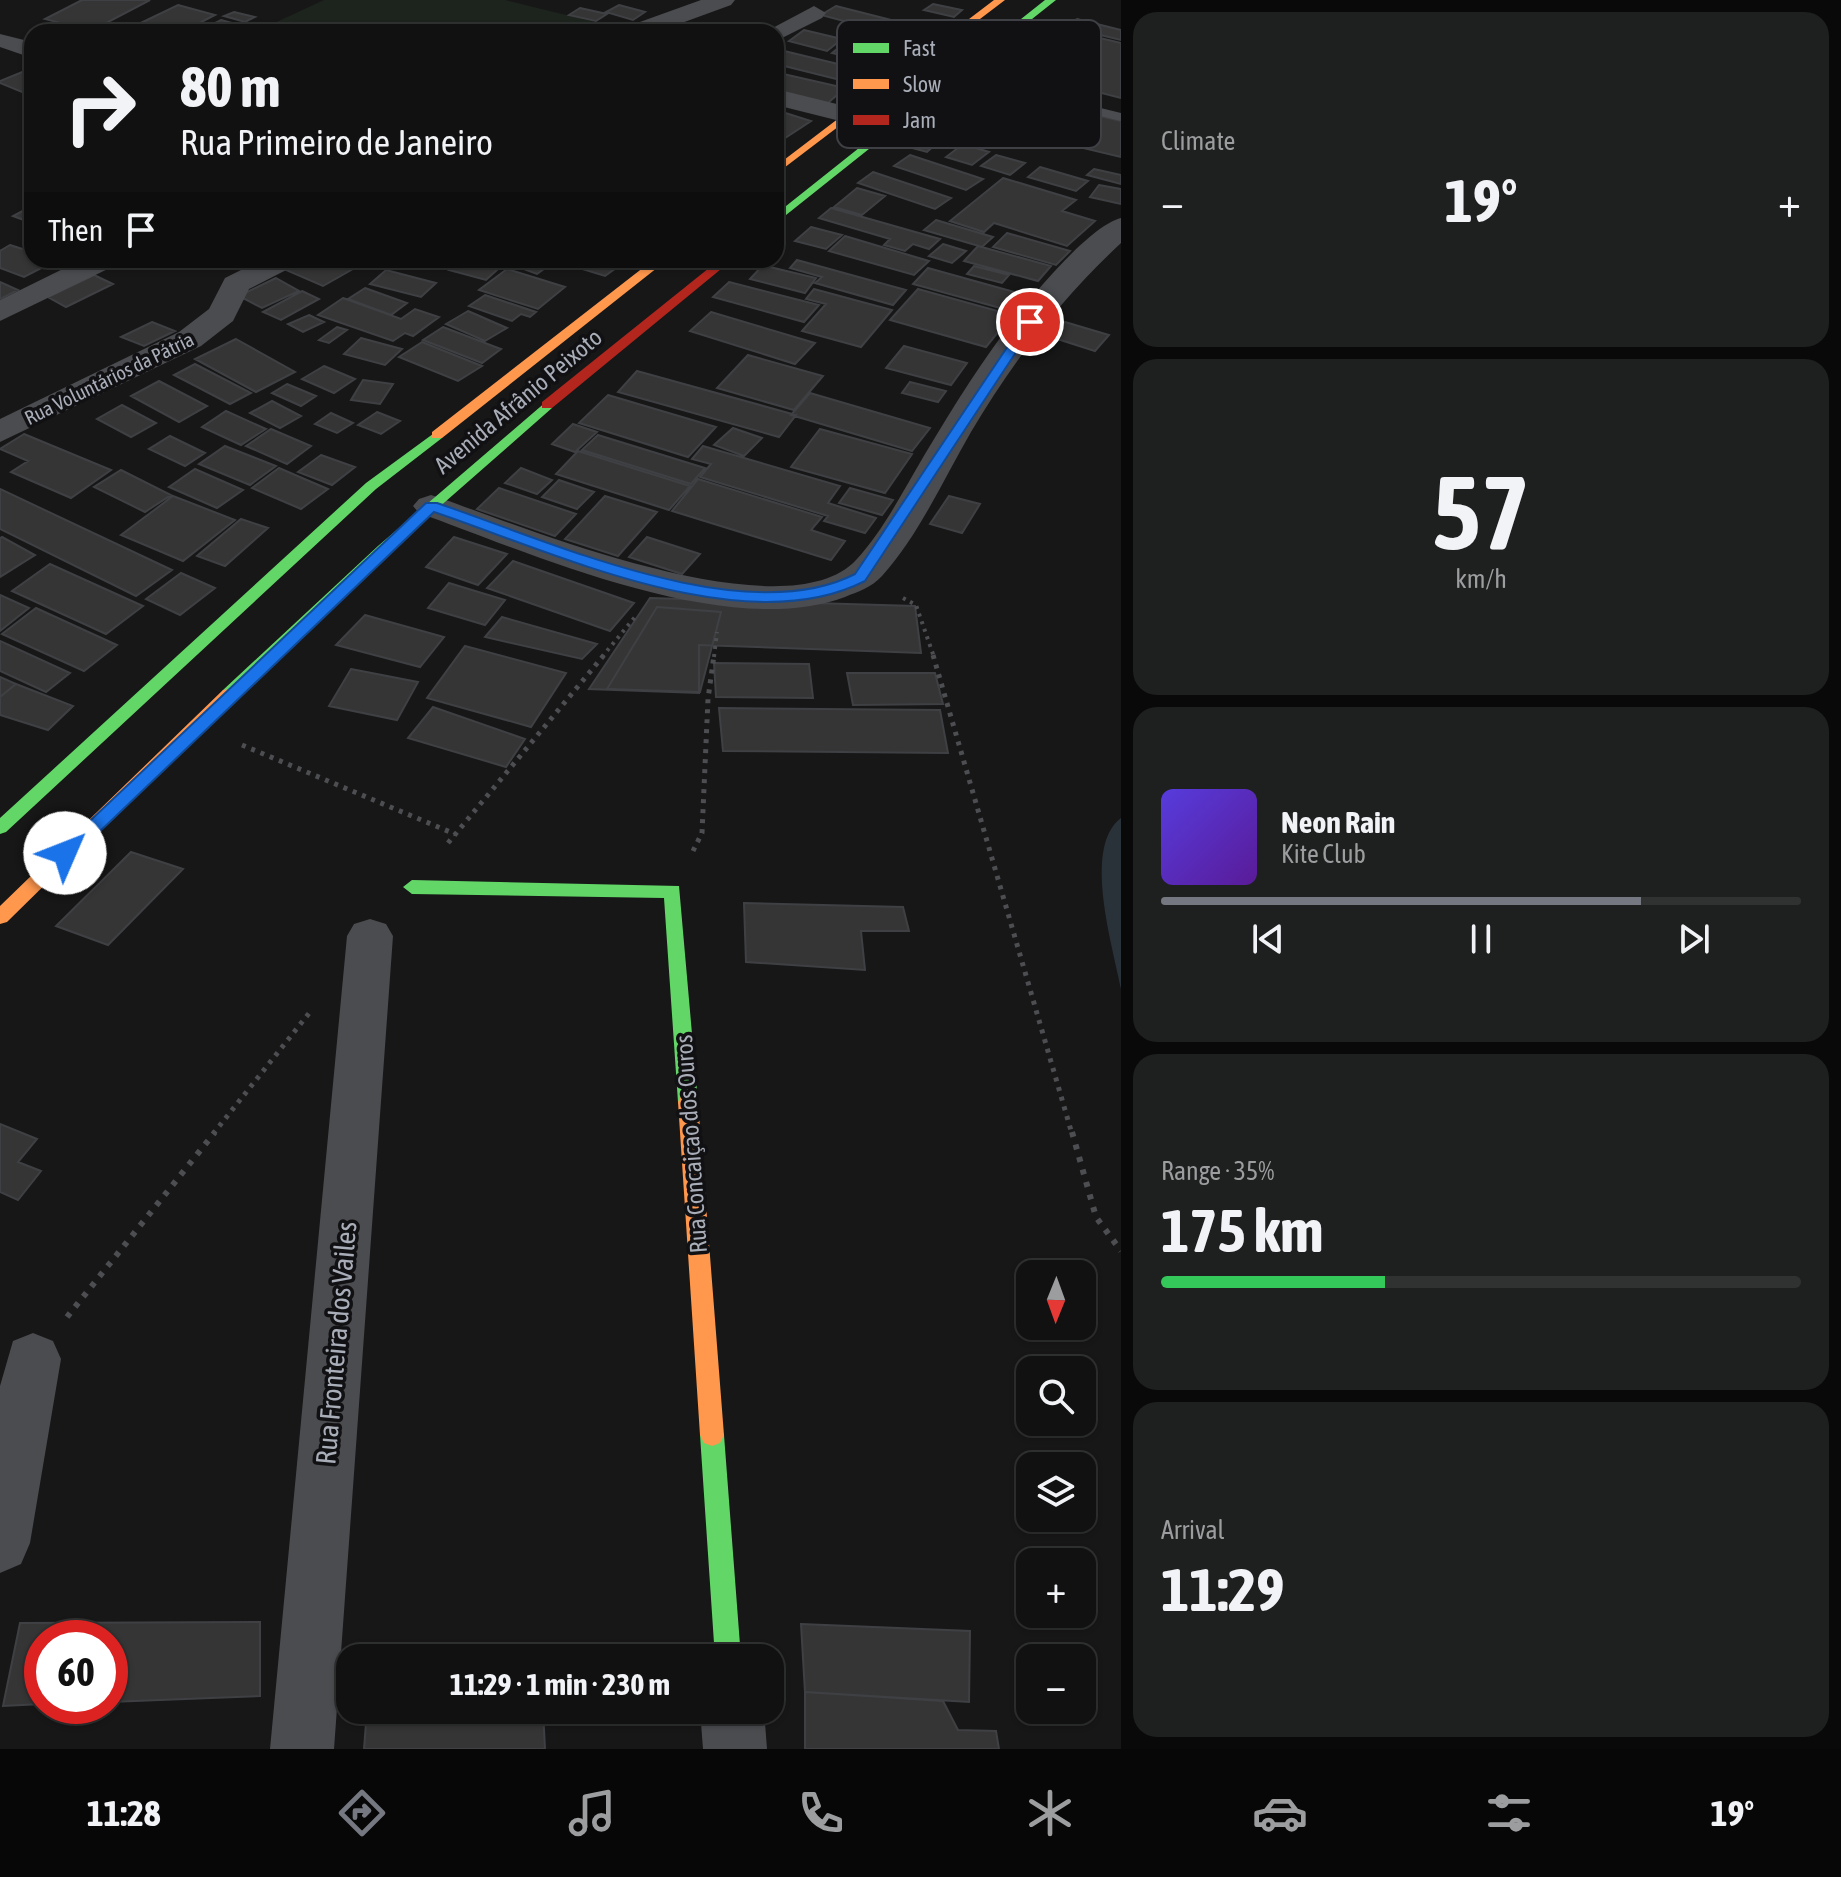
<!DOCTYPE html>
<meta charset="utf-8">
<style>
:root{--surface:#111;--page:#1e1f1f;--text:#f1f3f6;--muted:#9c9d9f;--line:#303131;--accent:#757880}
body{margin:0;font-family:"Asap Condensed",sans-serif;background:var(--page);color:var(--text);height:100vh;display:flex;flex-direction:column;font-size:30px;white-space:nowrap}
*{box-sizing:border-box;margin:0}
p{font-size:26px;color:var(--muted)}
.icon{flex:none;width:44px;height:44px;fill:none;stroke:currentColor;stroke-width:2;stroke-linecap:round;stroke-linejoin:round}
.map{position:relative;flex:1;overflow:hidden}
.panel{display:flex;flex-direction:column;gap:12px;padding:12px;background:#090909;width:720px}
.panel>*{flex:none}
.banner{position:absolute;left:24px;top:24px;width:760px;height:244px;border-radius:24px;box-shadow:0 2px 6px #0004,0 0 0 2px var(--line);background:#111;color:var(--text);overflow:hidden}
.needle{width:52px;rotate:181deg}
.buttons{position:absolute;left:1016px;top:1260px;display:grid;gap:16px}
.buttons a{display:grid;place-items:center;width:80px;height:80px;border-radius:16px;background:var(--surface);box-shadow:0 2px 6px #0004,0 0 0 2px var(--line);font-size:40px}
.speed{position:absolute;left:24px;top:1620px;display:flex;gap:16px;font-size:40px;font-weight:700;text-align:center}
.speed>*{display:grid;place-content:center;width:104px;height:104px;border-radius:50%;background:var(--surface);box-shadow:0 2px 6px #0004,0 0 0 2px var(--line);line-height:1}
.speed .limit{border:12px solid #d22;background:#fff;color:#111}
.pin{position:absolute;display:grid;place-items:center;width:68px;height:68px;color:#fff;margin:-34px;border:4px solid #fff;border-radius:50%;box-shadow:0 2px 8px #0007}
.me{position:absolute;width:88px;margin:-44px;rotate:46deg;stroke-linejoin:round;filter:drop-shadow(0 0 6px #0008)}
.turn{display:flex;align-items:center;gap:28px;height:168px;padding:0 24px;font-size:36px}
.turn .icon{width:104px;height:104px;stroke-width:2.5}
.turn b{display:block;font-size:56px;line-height:68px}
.then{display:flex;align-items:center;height:76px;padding:0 24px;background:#0003;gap:16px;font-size:30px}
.big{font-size:60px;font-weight:700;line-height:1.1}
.panel .tile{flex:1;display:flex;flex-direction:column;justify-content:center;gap:12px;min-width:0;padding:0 28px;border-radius:24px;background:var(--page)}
.panel .dial{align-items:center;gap:0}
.dial b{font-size:104px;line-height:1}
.song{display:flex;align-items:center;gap:24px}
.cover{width:96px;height:96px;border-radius:12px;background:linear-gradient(135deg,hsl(250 70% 55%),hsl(270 70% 35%))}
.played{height:8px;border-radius:4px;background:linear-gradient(90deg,var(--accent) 75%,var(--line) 75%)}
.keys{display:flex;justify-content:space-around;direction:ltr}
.heat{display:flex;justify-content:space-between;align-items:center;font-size:44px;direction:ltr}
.charge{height:12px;border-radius:6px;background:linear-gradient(90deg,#34c759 35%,var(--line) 0)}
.trip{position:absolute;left:336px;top:1644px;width:448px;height:80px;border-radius:24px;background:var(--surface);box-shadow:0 2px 6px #0004,0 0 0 2px var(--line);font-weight:700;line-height:80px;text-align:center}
.menu{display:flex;height:128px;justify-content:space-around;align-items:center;background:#070707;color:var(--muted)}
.menu .icon{width:56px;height:56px}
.menu .selected{color:var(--accent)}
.menu b{font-size:36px;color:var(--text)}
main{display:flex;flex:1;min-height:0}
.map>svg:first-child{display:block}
.green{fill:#1d241e}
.water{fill:#2a3239}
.building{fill:#353536;stroke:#3f4043;stroke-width:2}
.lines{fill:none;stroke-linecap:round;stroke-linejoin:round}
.path-far2{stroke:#4d4e52;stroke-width:4;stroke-dasharray:3 5;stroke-linecap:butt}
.path-far1{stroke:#4d4e52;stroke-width:5;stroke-dasharray:4 6;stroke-linecap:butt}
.path{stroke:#4d4e52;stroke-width:6;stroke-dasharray:5 8;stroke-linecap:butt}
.lane{fill:#4b4c50;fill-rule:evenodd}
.street{fill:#4b4c50;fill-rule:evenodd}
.fast{fill:#63d668;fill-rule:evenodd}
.slow{fill:#ff974d;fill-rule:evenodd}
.jam{fill:#b3261e;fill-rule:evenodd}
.route{fill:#1a73e8;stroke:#114b97;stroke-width:2}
.labels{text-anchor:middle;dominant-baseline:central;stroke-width:7;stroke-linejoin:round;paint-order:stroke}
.far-street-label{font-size:20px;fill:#a8adb8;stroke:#111113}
.street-label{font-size:24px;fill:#a8adb8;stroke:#111113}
.near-street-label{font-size:28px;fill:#a8adb8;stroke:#111113}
.key{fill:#111113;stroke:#3e4045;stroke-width:2}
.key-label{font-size:22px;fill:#a8adb8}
</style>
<main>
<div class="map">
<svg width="1121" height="1749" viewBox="0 0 1121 1749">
<rect width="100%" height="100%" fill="#171717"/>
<path class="green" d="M324,0H505L623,29L255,32Z"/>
<path class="water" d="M1121,818V989C1113,946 1082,847 1121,818Z"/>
<path class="building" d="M82,0H150L91,31L45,19Z
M933,4L962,10L954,17L924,10Z
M178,5L215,15L182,32H122Z
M619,5L645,12L633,20L606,12Z
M836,6L895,21L881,31L821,15Z
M580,8L607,14L596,21L569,15Z
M234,12L255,17L245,22L224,16Z
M1077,19L1121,30V40L1067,27Z
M221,20L243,26L232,32L207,27Z
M804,30L842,39L827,51L789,41Z
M1100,38L1121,43V98L1047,79Z
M847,41L896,52L882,65L832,53Z
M776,49L867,71L852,83L776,64Z
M32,68V96L0,83V81Z
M779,73L845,88L828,103L776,91Z
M1045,103L1121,121V157L1016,132Z
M776,110L811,121L776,144Z
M919,129L945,136L927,152L901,145Z
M963,144L989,152L972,165L946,157Z
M910,155L983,179L966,190L894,166Z
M996,155L1025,163L1010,175L981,166Z
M1040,167L1088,181L1076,191L1028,177Z
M1094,169L1121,175V184L1087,175Z
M873,172L951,198L935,209L858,183Z
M1003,178L1076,200L1062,211L1095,221L1067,246L994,223L984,232L950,221Z
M1099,185L1121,189V204L1090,197Z
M857,188L885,196L862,215L834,207Z
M32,206V223L13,216Z
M831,208L940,239L929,249L913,244L905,251L884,245L890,239L819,218Z
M936,220L993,237L982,247L924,230Z
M811,227L842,235L826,249L795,241Z
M1007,233L1070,251L1056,265L993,247Z
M845,236L929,261L914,275L829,251Z
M943,244L966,251L952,263L929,256Z
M10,245L32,252V260H57L24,277L0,268V251Z
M978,246L1051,266L1038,281L964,261Z
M305,260H347L360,265L323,286L286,270Z
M460,260H508L486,280L449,270Z
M521,260H552L555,261L537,274L513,265Z
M553,260H591L616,268L605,276Z
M797,260L906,290L893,305L815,283L822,277L790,268Z
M763,265L770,267L816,278L805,293L750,279Z
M974,266L1009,275L1002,283L967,274Z
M928,268L1029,296L1015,312L913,284Z
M507,269L565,287L538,309L479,290Z
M386,270L436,283L421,297L370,284Z
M94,275L113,284L66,307L48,297Z
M276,278L299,291L262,308L239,296Z
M0,282L18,290L0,299Z
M729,282L819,305L804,322L713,297Z
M365,288L407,303L391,315L348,299Z
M814,289L892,310L861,347L802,331L826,304L806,299Z
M918,289L1012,315L986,347L890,320Z
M302,291L319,299L281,320L263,312Z
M485,295L536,312L530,317L521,314L512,321L469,306Z
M343,298L401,319L415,309L439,317L413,336L405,333L393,341L318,315Z
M468,311L507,328L485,341L446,324Z
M711,312L815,343L795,364L690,331Z
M309,315L324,322L303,332L288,324Z
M152,322L175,331L144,346L121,337Z
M1065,322L1109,335L1095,351L1051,337Z
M337,327L347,330L329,343L319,340Z
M443,327L501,349L482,363L423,340Z
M361,338L402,349L385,365L344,354Z
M236,339L295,372L256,392L195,359Z
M422,342L482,366L458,381L399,357Z
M904,346L967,363L951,385L886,368Z
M748,355L823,376L794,410L717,388Z
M195,364L251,393L230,404L174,375Z
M324,366L355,379L334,393L302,379Z
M637,371L796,415L779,437L618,392Z
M363,380L393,384L380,404L351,400Z
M159,381L207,406L179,422L131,396Z
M910,382L946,391L938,402L902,393Z
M287,384L316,396L301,406L272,393Z
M810,393L930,428L912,451L791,415Z
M608,395L716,427L688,457L579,423Z
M272,401L301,416L280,428L250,413Z
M122,405L156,423L131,437L97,419Z
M226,411L266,429L241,445L202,427Z
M377,412L400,421L381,434L358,425Z
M331,413L353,423L337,433L315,424Z
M573,424L597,432L575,452L552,444Z
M733,428L762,438L744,456L714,445Z
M271,429L311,446L287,464L246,446Z
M820,429L912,454L885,493L791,467Z
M24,434L111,470L71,498L11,472L28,461L0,449Z
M598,435L705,468L691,484L582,450Z
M170,436L205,453L185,466L149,449Z
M225,446L276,466L250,485L199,464Z
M703,446L840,486L828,503L876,518L865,533L824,521L828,516L700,477L711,464L692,459Z
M578,451L690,486L669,510L556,474Z
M321,455L355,467L332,485L298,472Z
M279,468L328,489L301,509L252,488Z
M521,468L552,480L537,494L505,483Z
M195,469L243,490L217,508L169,487Z
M121,470L171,495L145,512L94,487Z
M698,479L822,517L811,530L845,541L831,560L672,511Z
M559,480L594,492L577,509L542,497Z
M499,488L576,514L555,536L477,509Z
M850,488L893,500L882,515L839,503Z
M0,489L172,570L136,596L0,529Z
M173,496L235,520L183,561L121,535Z
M605,496L657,512L618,556L565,539Z
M949,496L980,504L962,533L930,524Z
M241,519L268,528L225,566L197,556Z
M2,537L35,555L0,577V538Z
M454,537L507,554L478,585L426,567Z
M647,537L700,554L682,574L629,557Z
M513,561L634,603L610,631L487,588Z
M50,564L143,606L106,634L12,591Z
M181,573L215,588L180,615L146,599Z
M449,583L505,600L485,625L428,608Z
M0,595L29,608L0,631Z
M650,598L915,606L921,653L699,645V693L589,689Z
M657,607L721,612L700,692L607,689Z
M36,608L117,645L84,671L2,634Z
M365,615L444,637L420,667L336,645Z
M502,617L597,644L582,659L485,637Z
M0,641L70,673L46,692L0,671Z
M465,646L566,673L531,727L427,698Z
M714,663L809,664L813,698L716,697Z
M351,669L418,682L397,720L329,706Z
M847,673H935L943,704L853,705Z
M0,677L16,684L0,697Z
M16,684L73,706L48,730L0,715V697Z
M433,707L525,739L506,767L408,738Z
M719,708L940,710L948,753L723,751Z
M131,852L183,869L108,945L56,926Z
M744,903L903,907L909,931H861L865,970L746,962Z
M0,1124L37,1139L18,1162L41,1171L18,1200L0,1192Z
M260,1622V1696L110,1702V1638H42V1704L3,1706L20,1623Z
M801,1624L970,1631L969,1702L805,1692Z
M805,1692L943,1701L958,1730L996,1731L999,1749H805Z
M367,1710H543L545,1749H364Z"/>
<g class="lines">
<path class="path-far2" d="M903,598L916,605L934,657
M602,657L635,617
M714,657L717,632"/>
<path class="path-far1" d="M933,655L1072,1134
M242,745L455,834
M448,843L604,655
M693,851L702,833L708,699L714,655
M213,1134L310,1012"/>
<path class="path" d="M1072,1132L1096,1217L1121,1251
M67,1317L215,1132"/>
<path class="lane" d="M1044,94L1121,113V121L1039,101V95Z"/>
<path class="street" d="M701,0H735L731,5L657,32H622L626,27Z
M814,6L826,13L822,18L776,41V32H765Z
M0,34L32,42V58L0,47Z
M776,89L857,109L861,115L848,123L776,105Z
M1121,218V243C1061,299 1013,361 971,432C943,480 919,535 882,576C871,588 859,591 845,597C727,641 533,554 419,513L413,506L419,499L431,495L443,499C526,528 786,635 856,560C884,530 904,489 925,454C956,402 989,349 1027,303C1046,280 1093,225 1121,218Z
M81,260H119L114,266L0,321V300Z
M261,260H299L294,266L249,289L233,321L201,346L0,442V419L179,332L209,309L225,278Z
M370,919L386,924L393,936L334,1749H270L347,936L354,924Z
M33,1333L53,1341L61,1359L30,1543L21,1564L0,1573V1386L13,1341Z
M700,1710H764L767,1749H703Z"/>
<path class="fast" d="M1045,0H1056L776,223V214Z
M547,401L552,402V408L388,552L235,698H223L221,694L223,690L378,546Z
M437,431L442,432V438L376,489L6,832L0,834V818L366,483Z
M412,880L679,886L698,1102L695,1108L688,1110L681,1108L678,1102L664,898L412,894L403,887Z
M712,1424L720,1427L724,1435L741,1658H715L700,1435L704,1427Z"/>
<path class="slow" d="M994,0H1005L776,174V166Z
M653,260H667L442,438H432V432Z
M229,689L235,690L237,694L235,698L7,922L0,924V906L223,690Z
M688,1094L695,1096L698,1102L724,1435L720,1443L712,1446L704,1443L700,1435L678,1102L681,1096Z"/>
<path class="jam" d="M719,260H732L552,408H542V402Z"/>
</g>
<path class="route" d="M1030,318L1036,322L865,581C744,643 553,552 434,512L72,858H59L56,853L426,503H437C547,540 744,631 855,574L1024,322Z"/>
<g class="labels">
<g class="far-street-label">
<text transform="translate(109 378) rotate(-26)">Rua Voluntários da Pátria</text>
</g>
<g class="street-label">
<text transform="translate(518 401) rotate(-40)">Avenida Afrânio Peixoto</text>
<text transform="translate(691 1144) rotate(-94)">Rua Concaiçao dos Ouros</text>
</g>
<g class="near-street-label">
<text transform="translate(336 1343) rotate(-85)">Rua Fronteira dos Vailes</text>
</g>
</g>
<rect x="837" y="20" width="264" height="128" rx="12" class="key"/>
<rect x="853" y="43" width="36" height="10" fill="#63d668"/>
<rect x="853" y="79" width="36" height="10" fill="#ff974d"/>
<rect x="853" y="115" width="36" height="10" fill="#b3261e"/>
<g class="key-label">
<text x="903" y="56">Fast</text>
<text x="903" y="92">Slow</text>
<text x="903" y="128">Jam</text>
</g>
</svg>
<div class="buttons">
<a><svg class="needle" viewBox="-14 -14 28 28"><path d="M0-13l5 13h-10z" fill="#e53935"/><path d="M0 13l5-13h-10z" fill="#9c9d9f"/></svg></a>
<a><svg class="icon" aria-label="search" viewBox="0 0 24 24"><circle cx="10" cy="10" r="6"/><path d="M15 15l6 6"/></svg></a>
<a><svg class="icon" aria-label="layers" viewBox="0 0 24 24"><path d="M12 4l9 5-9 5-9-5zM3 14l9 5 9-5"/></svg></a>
<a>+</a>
<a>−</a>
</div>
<div class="speed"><div class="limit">60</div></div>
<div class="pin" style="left:1030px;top:322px;background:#d93025"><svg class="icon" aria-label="arrive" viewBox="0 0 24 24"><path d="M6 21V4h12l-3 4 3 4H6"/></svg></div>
<svg class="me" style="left:65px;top:853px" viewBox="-20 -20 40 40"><circle r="19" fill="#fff"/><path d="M0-13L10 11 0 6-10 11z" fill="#1a73e8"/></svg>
<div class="trip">11:29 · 1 min · 230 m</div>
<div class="banner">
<div class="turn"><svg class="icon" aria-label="right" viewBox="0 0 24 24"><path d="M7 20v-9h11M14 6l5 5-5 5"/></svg><div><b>80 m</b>Rua Primeiro de Janeiro</div></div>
<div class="then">Then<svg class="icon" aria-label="arrive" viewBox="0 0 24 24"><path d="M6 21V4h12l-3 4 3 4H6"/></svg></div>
</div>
</div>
<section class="panel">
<div class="tile"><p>Climate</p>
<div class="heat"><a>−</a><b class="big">19°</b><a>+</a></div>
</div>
<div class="tile dial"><b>57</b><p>km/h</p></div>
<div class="tile">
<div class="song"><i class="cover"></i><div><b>Neon Rain</b><p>Kite Club</p></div></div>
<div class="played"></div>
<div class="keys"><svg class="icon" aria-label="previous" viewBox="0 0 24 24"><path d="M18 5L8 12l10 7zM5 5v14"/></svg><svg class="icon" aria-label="pause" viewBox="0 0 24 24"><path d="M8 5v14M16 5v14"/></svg><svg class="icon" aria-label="next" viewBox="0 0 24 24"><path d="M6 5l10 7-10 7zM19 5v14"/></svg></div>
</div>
<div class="tile"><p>Range · 35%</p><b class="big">175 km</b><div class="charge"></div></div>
<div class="tile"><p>Arrival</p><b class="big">11:29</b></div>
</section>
</main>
<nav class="menu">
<b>11:28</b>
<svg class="icon selected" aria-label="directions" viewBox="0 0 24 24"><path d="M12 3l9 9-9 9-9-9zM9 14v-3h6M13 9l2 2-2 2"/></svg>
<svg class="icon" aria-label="music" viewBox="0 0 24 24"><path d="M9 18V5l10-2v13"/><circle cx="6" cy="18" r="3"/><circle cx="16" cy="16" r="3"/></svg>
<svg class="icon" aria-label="phone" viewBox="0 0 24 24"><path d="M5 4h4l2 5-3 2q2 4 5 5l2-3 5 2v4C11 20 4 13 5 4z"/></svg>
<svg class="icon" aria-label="climate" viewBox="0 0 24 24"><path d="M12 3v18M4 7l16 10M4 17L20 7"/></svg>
<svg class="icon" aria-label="car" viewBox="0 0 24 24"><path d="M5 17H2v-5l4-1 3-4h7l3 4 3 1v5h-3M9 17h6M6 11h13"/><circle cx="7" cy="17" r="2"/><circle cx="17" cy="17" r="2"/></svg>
<svg class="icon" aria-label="filters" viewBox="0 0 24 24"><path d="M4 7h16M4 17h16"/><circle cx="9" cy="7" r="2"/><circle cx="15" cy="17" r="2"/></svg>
<b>19°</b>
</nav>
